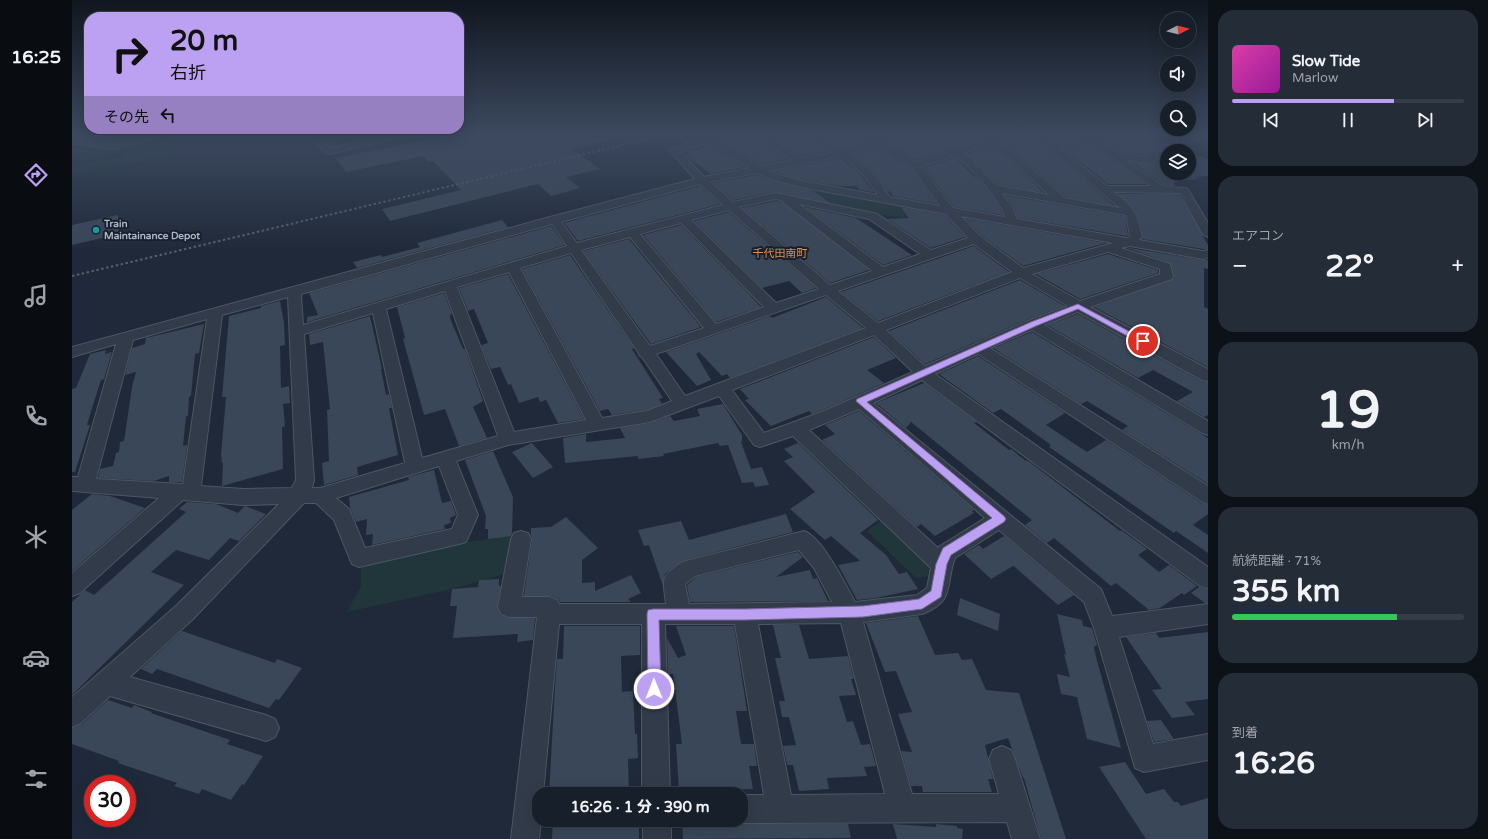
<!DOCTYPE html>
<html lang="ja">
<meta charset="utf-8">
<style>
:root{--surface:#171f2b;--page:#242c37;--text:#f1f3f6;--muted:#9ea2a9;--line:#363d47;--accent:#bca0f2}
body{margin:0;font-family:"Varela Round","Noto Sans JP",sans-serif;background:var(--page);color:var(--text);height:100vh;display:flex;flex-direction:column;font-size:15px;white-space:nowrap}
*{box-sizing:border-box;margin:0}
p{font-size:13px;color:var(--muted)}
.icon{flex:none;width:22px;height:22px;fill:none;stroke:currentColor;stroke-width:2;stroke-linecap:round;stroke-linejoin:round}
.map{position:relative;flex:1;overflow:hidden}
.drawer{display:flex;flex-direction:column;gap:10px;padding:10px;background:#0d1118;width:280px}
.drawer>*{flex:none}
.banner{position:absolute;left:12px;top:12px;width:380px;height:122px;border-radius:16px;box-shadow:0 4px 16px #0002,0 0 0 1px var(--line);background:#bca0f2;color:#111;overflow:hidden}
.needle{width:26px;rotate:84deg}
.fabs{position:absolute;left:1088px;top:12px;display:grid;gap:8px}
.fabs a{display:grid;place-items:center;width:36px;height:36px;border-radius:50%;background:var(--surface);box-shadow:0 4px 16px #0002,0 0 0 1px var(--line);font-size:20px}
.speed{position:absolute;left:12px;top:775px;display:flex;gap:8px;font-size:20px;font-weight:700;text-align:center}
.speed>*{display:grid;place-content:center;width:52px;height:52px;border-radius:50%;background:var(--surface);box-shadow:0 4px 16px #0002,0 0 0 1px var(--line);line-height:1}
.speed .limit{border:6px solid #d22;background:#fff;color:#111}
.pin{position:absolute;display:grid;place-items:center;width:34px;height:34px;color:#fff;margin:-17px;border:2px solid #fff;border-radius:50%;box-shadow:0 1px 4px #0007}
.me{position:absolute;width:44px;margin:-22px;rotate:359deg;stroke-linejoin:round;filter:drop-shadow(0 0 3px #0008)}
.turn{display:flex;align-items:center;gap:14px;height:84px;padding:0 20px;font-size:18px}
.turn .icon{width:52px;height:52px;stroke-width:2.5}
.turn b{display:block;font-size:28px;line-height:34px}
.then{display:flex;align-items:center;height:38px;padding:0 20px;background:#0003;gap:8px;font-size:15px}
.big{font-size:30px;font-weight:800;line-height:1.1}
.drawer .tile{flex:1;display:flex;flex-direction:column;justify-content:center;gap:6px;min-width:0;padding:0 14px;border-radius:16px;background:var(--page)}
.drawer .dial{align-items:center;gap:0}
.dial b{font-size:52px;line-height:1}
.song{display:flex;align-items:center;gap:12px}
.cover{width:48px;height:48px;border-radius:6px;background:linear-gradient(135deg,hsl(320 70% 55%),hsl(300 70% 35%))}
.played{height:4px;border-radius:2px;background:linear-gradient(90deg,var(--accent) 70%,var(--line) 70%)}
.keys{display:flex;justify-content:space-around;direction:ltr}
.heat{display:flex;justify-content:space-between;align-items:center;font-size:22px;direction:ltr}
.charge{height:6px;border-radius:3px;background:linear-gradient(90deg,#34c759 71%,var(--line) 0)}
.trip{position:absolute;left:460px;top:787px;width:216px;height:40px;border-radius:16px;background:var(--surface);box-shadow:0 4px 16px #0002,0 0 0 1px var(--line);font-weight:800;line-height:40px;text-align:center}
main{display:flex;flex:1;min-height:0}
.tab-bar{display:flex;flex-direction:column;width:72px;justify-content:space-around;align-items:center;background:#090c11;color:var(--muted)}
.tab-bar .icon{width:28px;height:28px}
.tab-bar .on{color:var(--accent)}
.tab-bar b{font-size:18px;color:var(--text)}
.map>svg:first-child{display:block}
.green{fill:#20363a}
.building{fill:#3a4759}
.lines{fill:none;stroke-linecap:round;stroke-linejoin:round}
.minor-casing{stroke:#4d5664;stroke-width:2}
.minor{fill:#323b49;fill-rule:evenodd}
.rail{stroke:#545f70;stroke-width:2;stroke-dasharray:2.5 2.5;stroke-linecap:butt}
.route{fill:#bca0f2;stroke:#7a689d}
.culture-dot{fill:#0f9aa8;stroke:#18202d;stroke-width:1.5}
.labels{text-anchor:middle;dominant-baseline:central;stroke-width:4;stroke-linejoin:round;paint-order:stroke}
.far-poi-label{font-size:10px;font-weight:bold;fill:#acb6c6;stroke:#18202d;text-anchor:start}
.far-neighbourhood-label{font-size:11px;fill:#da9153;stroke:#18202d}
</style>
<main>
<nav class="tab-bar">
<b>16:25</b>
<svg class="icon on" aria-label="directions" viewBox="0 0 24 24"><path d="M12 3l9 9-9 9-9-9zM9 14v-3h6M13 9l2 2-2 2"/></svg>
<svg class="icon" aria-label="music" viewBox="0 0 24 24"><path d="M9 18V5l10-2v13"/><circle cx="6" cy="18" r="3"/><circle cx="16" cy="16" r="3"/></svg>
<svg class="icon" aria-label="phone" viewBox="0 0 24 24"><path d="M5 4h4l2 5-3 2q2 4 5 5l2-3 5 2v4C11 20 4 13 5 4z"/></svg>
<svg class="icon" aria-label="climate" viewBox="0 0 24 24"><path d="M12 3v18M4 7l16 10M4 17L20 7"/></svg>
<svg class="icon" aria-label="car" viewBox="0 0 24 24"><path d="M5 17H2v-5l4-1 3-4h7l3 4 3 1v5h-3M9 17h6M6 11h13"/><circle cx="7" cy="17" r="2"/><circle cx="17" cy="17" r="2"/></svg>
<svg class="icon" aria-label="filters" viewBox="0 0 24 24"><path d="M4 7h16M4 17h16"/><circle cx="9" cy="7" r="2"/><circle cx="15" cy="17" r="2"/></svg>
</nav>
<div class="map">
<svg width="1136" height="839" viewBox="0 0 1136 839">
<rect width="100%" height="100%" fill="#1f2939"/>
<path class="green" d="M101,141V156L0,174V165L53,156V148Z
M5,147L37,152L39,154C23,160 17,162 0,159V149Z
M735,186L867,209L872,214L830,217L802,214L721,197Z
M815,516L863,561L856,576L844,578L795,531Z
M442,535L432,574L380,589L275,612L289,586V563L390,543Z"/>
<path class="building" d="M0,134H87L88,139L40,151L0,145Z
M384,134H502L538,140L500,149L528,169L494,177L508,188L479,196L466,184L318,221L310,209L389,190L361,161L356,162L351,156L274,172L264,158Z
M651,134H680L716,159L688,164L652,141H654L648,137Z
M695,134H731L757,151L731,156Z
M746,134H784L794,141L770,148Z
M841,134H928L844,160L816,144L839,137Z
M965,134H998L1005,139L979,140Z
M1046,134H1071L1097,147L1075,155L1047,152L1031,141Z
M1090,134H1128L1129,140L1113,144Z
M948,135L974,148L1043,206L994,197L941,150L929,143Z
M638,144L673,167L638,174L614,155L618,154L614,151L633,148L630,145Z
M1019,146L1024,148L1074,184H1036L991,148Z
M916,147L933,156L972,193L925,184L895,154Z
M803,148L839,168L865,204L821,196L818,191L816,192L800,169L780,155Z
M1117,153L1136,159V176L1123,177L1127,179L1101,181L1105,183H1102L1103,186H1093L1061,162L1077,164L1095,158V173H1117Z
M768,158L784,170L802,192L788,190L784,186H767L725,179L702,171Z
M883,158L911,184L924,201L931,215L882,207L852,167Z
M685,175L701,181L742,191L758,203L704,192L661,200L641,183Z
M628,186L648,204L506,241L492,223Z
M1046,194H1107L1136,245V249H1131L1070,239L1071,237L1069,228L1063,210Z
M933,195L1053,216L1056,235L1055,236L946,218L941,206Z
M704,201L710,202L797,270L758,283L670,208Z
M733,207L784,218L840,255L811,265Z
M829,207L873,215L893,237L859,248L815,219L837,218Z
M657,212L744,288L730,293L717,281L690,288L622,221Z
M46,215L47,234L0,245V225Z
M893,218L1034,243L951,266L909,235Z
M430,220L436,227L285,268L281,262L309,255L310,257L348,247L345,243Z
M609,225L676,293L689,307L644,322L571,235Z
M479,226L493,245L235,322V317L246,315L237,293Z
M557,239L629,327L579,344L511,251Z
M902,246L937,272L806,321L769,292Z
M1055,248H1058L1131,260H1136V269L1132,268V307L1136,309V367L1022,307L1101,279L1102,276L1098,263Z
M1036,254L1086,270V273L1008,299L964,274Z
M498,255L562,348L560,349L591,398L587,399L590,404L575,410L540,415L536,409L528,411L450,269Z
M436,274L512,419L486,423L474,400L468,402L466,397L447,403L439,384L436,385L428,367L419,369L409,345L416,343L402,309L396,311L387,288Z
M948,280L993,306L955,320L853,364L817,331Z
M372,293L380,314L378,315V318L391,349H393L411,401L401,407L415,438L387,446L373,409L352,415L331,339L333,338L332,334L325,307Z
M754,297L791,328L658,378L655,374L650,376L627,352L624,354L639,380L625,386L594,352L698,316L700,318Z
M208,301L212,323L213,345L208,346L209,388L217,386L218,403L211,404L213,426L210,427L211,469L150,486L151,462L150,463L149,455L154,397H150L157,316L189,308V306Z
M1006,314L1129,381L1136,382V415L1132,417L1105,401L1121,392L1081,370L1066,378L975,325Z
M298,316L310,369H309L314,395L317,394L320,408H317L326,455L285,467L286,475L252,485L250,463L257,461L255,410L258,409L251,342L238,345L237,334Z
M132,324L127,353L123,354L119,396L117,397L116,416H114L111,446L115,445V447L110,482H97V476L82,481L26,478L28,469L41,466L44,453L47,452L48,442L52,441L60,387L64,372L53,375L60,348L73,344L74,338Z
M960,332L1136,438V484L1050,430L1056,426L1015,401L1009,404L921,348Z
M802,337L824,358L795,370L812,383L751,410L740,414L737,411L699,426L673,400L677,399L668,389Z
M34,350L33,354L40,352L32,379L29,380L28,383L17,418L15,425H18L3,472H0V389L4,388L18,354Z
M906,356L993,413L974,425L1015,452L1034,440L1128,502L1136,505V514L1121,525L1136,535V553L1104,531L1102,533L977,447L979,445L929,409L921,413L867,374Z
M852,383L905,422L902,423L937,450L939,449L954,461L955,460L1048,531L1049,530L1075,549L1066,555L1087,572L1097,565L1125,586L1112,595L1110,593L1088,608L1077,610L1044,583L1039,586L982,538L975,543L953,525L960,520L839,422L834,428L804,403Z
M651,404L670,435V441L669,442L679,469L690,467L697,485L683,487L681,482L670,483L656,445L648,446L646,443L591,454L592,456L566,459V456L493,463L491,438L514,434V442L553,438L548,428L578,423L598,416L602,421L628,416L625,409Z
M787,411L902,510L900,511L902,513L863,536L849,524L845,527L750,440L763,434L753,425Z
M460,443L481,467L461,478L440,452Z
M726,443L806,520L788,533L814,555L827,574L835,572L846,589L804,598L785,600L766,565L788,561L759,536L753,540L718,509L743,492L712,461L721,457L712,449Z
M421,451L441,497L440,533L439,536L416,539V529H413L414,516L393,460Z
M362,470L370,503L379,501L384,515L378,518L379,523L372,525L373,529L300,545L301,534L294,535L295,519L284,522L278,508L277,497L337,480L336,477Z
M20,494L38,496L73,508L0,571V510Z
M115,502L144,504L166,513L173,506L194,514L167,541L158,538L137,560L104,550L79,572L112,585L0,695V602L13,590L22,595L114,512L107,509Z
M714,514L721,532L610,561L593,574L591,586L577,545L572,546L566,530L609,521L617,540Z
M494,517L526,548L510,560V583L523,582V591L559,575L569,593L556,599L559,602H488L486,599L478,596H452L460,539L459,535V528L479,527Z
M932,536L1002,595L986,605L943,567L941,566L919,579L892,554L907,545L911,549Z
M726,552L731,557L704,577L738,570L741,579L745,578L756,601L618,602L615,585L624,577Z
M427,579V586H429L425,607L428,615L437,618H463L461,640L445,642L446,634L381,638L385,606H378L380,589L406,587L407,580Z
M1127,587L1136,589V603H1133L1119,593Z
M888,598L928,614L926,631L885,615Z
M985,614L1010,620L1011,626L1020,628L1025,645L1022,647L1023,653L1049,748L1015,739L1005,697L989,694L985,674L998,677L992,654L994,655Z
M846,616L863,655L886,653L890,660L900,659L914,690L947,693L994,839H969L952,778H951L936,738L913,745L921,779H916L920,792H851L850,786H839L829,751L840,752L826,714L840,712L824,671L813,672L794,623Z
M701,625H727L737,659L776,656L782,679H779L784,695L767,696L775,722L781,721L789,745L798,744L804,766L792,767L795,776L755,778L757,789L727,791L721,765H715L711,746L724,745L717,717H710L707,701H713L703,658H709Z
M492,626H568V655L549,656L550,692L561,691L563,734H565L566,758L556,759L557,794H477L483,687L485,659H491Z
M604,626H662L675,711H664L669,744H682L685,766H677L681,789L607,791L604,744H610L601,674H596L595,638L606,658L614,655Z
M110,631L203,663L205,659L230,668L207,700L204,699L197,708L85,669L80,674L69,669Z
M1136,632V699L1113,702L1123,715L1100,718L1080,690L1090,689L1054,637L1084,633L1087,638Z
M36,700L60,708L62,705L80,712L79,713L158,740L155,744L191,756L172,785L170,784L159,800L130,789L127,794L102,786L105,783L46,763L47,761L0,744V728L10,724Z
M1089,720L1102,739L1082,742L1075,721Z
M1053,762L1074,794L1092,789L1102,802H1106L1109,806L1136,798V839H1074L1027,767Z
M481,820H567V839H480Z
M610,820H661L669,824H776L779,838L611,839Z
M821,824L864,827V824L885,826V828L891,829L890,839H825Z"/>
<g class="lines">
<defs>
<path id="minor" d="M262,134H275L256,143L259,148L318,134H335L334,136L257,154L254,153L246,144L250,139Z
M637,134H650L645,138L688,166L720,160L681,134H692L731,158L761,152L732,134H743L770,150L797,142L785,134H796L806,140L825,134H840L839,136L812,144L844,162L934,134H948L925,143L940,151L993,198L1048,208L975,147L949,134H961L979,142L1010,140L999,134H1011L1020,138L1031,134H1045L1028,141L1046,153L1075,157L1101,147L1072,134H1085L1113,145L1115,147C1110,152 1102,151 1095,151V156L1076,163L1055,160L1092,187L1115,188L1136,223V237L1132,235L1130,233L1108,193L1042,192C1064,210 1064,210 1070,237L1067,240L1131,251L1136,250V258L1131,259L1058,246L1049,248L1098,264L1101,276L1100,279L1018,307L1136,369V381L1130,380L1006,312L972,325L1136,421V435L1130,433L960,330L918,348L1136,486V504L1129,501L906,354L863,374L1136,567V588L1128,586L850,380L801,403L1029,589L1040,616L1136,604V624L1047,637L1081,744L1136,734V760L1072,772L1063,768L1022,628L1012,602L927,530L883,558C873,585 884,601 850,614L791,622L840,794H927L917,759L921,750L930,746L939,750L943,759L968,839H940L935,822L669,823L662,820H669V795H692L663,624H593L598,794H570V624H487L471,794H467V820H469L467,839H439L465,617H437L429,614L426,607L439,539L442,533L449,531L456,533L459,539L450,597H477L485,600L487,604H594C591,578 588,578 610,562L732,531C751,538 773,584 783,602L845,595L855,588L859,568L721,436L688,447L682,445L647,396L578,422L436,445L384,461L406,515L394,542L387,544L287,567L280,564L262,520L244,503H232L121,619L58,677L194,715L203,719L207,728L203,737L194,741L38,696L9,723L0,727V697L105,605L207,504L171,505L111,500L8,593L0,596V573L87,498L0,491V477H6L44,344L0,357V347L478,217L623,179L598,151L600,149ZM637,141L677,168L632,177L609,152ZM1019,144L1025,147L1079,186H1035L987,147ZM916,145L934,155L977,195L924,185L897,157L892,153ZM803,146L840,167L868,206L818,197L799,170L777,154ZM768,156C785,166 795,179 806,195L725,180L696,171ZM883,156C901,169 926,196 933,217L881,208L849,166ZM685,173L701,180L734,188L874,214L896,238L859,250L805,214L801,213L704,193L661,202L638,182ZM628,184L651,205L505,243L489,222ZM930,193L1054,215L1058,236L1055,238L945,219L940,207ZM704,199L711,201L712,203L800,271L758,285L667,207ZM727,204L797,219L848,254L811,267ZM657,210L747,289L704,303L619,220ZM889,216L1041,243L951,268L908,236ZM609,223L692,307L644,324L568,234ZM480,224L495,246L231,325L229,294ZM558,237L632,328L578,346L509,250ZM902,244L940,272L806,323L766,291ZM1036,252L1088,269V274L1008,301L960,274ZM499,253L566,352L568,356L570,357L600,401L575,411L530,418L448,268ZM437,272L514,420L442,432L385,287ZM948,278L996,306L956,321L853,366L814,330ZM373,291L426,436L350,458L314,309ZM754,295L794,328L613,396L584,354ZM216,297L224,480L220,488L171,489L129,486L150,315ZM301,313L333,463L248,488H240L242,480L232,334ZM135,319L111,484L24,479L61,340ZM802,335L841,372L752,411L692,433L660,390ZM787,409L913,518L868,546L866,548L737,430ZM367,466L386,515L380,529L293,548L277,509L264,498ZM727,550L742,568L760,602L617,604L613,584L623,576ZM769,623L813,794L719,795L686,624Z
M571,820H599V839H571Z"/>
</defs>
<use href="#minor" class="minor-casing"/>
<use href="#minor" class="minor"/>
<path class="rail" d="M0,276L597,134"/>
</g>
<linearGradient id="sky" x2="0" y2="1"><stop stop-color="#11171f"/><stop offset="0.53" stop-color="#3c495f"/><stop offset="1" stop-color="#3c495f" stop-opacity="0"/></linearGradient>
<rect width="1136" height="252" fill="url(#sky)"/>
<path class="route" d="M1006,304L1075,341L1074,343H1068L1006,309L964,326L795,402L932,516L934,519L932,522L879,555L875,564L869,597L850,609L791,617L674,620H587L589,689L587,694L582,696L577,694L576,689L575,614L576,610L581,609H674L791,606L847,599L859,591L864,564L871,548L920,518L784,401L785,399L959,322Z"/>
<circle class="culture-dot" cx="24" cy="230" r="4"/>
<g class="labels">
<g class="far-poi-label">
<text x="32" y="224">Train<tspan x="32" dy="12">Maintainance Depot</tspan></text>
</g>
<g class="far-neighbourhood-label">
<text x="708" y="253">千代田南町</text>
</g>
</g>
</svg>
<div class="fabs">
<a><svg class="needle" viewBox="-14 -14 28 28"><path d="M0-13l5 13h-10z" fill="#e53935"/><path d="M0 13l5-13h-10z" fill="#9ea2a9"/></svg></a>
<a><svg class="icon" aria-label="sound" viewBox="0 0 24 24"><path d="M4 9h4l5-4v14l-5-4H4zM17 9q2 3 0 6"/></svg></a>
<a><svg class="icon" aria-label="search" viewBox="0 0 24 24"><circle cx="10" cy="10" r="6"/><path d="M15 15l6 6"/></svg></a>
<a><svg class="icon" aria-label="layers" viewBox="0 0 24 24"><path d="M12 4l9 5-9 5-9-5zM3 14l9 5 9-5"/></svg></a>
</div>
<div class="speed"><div class="limit">30</div></div>
<div class="pin" style="left:1071px;top:341px;background:#d93025"><svg class="icon" aria-label="arrive" viewBox="0 0 24 24"><path d="M6 21V4h12l-3 4 3 4H6"/></svg></div>
<svg class="me" style="left:582px;top:689px" viewBox="-20 -20 40 40"><circle r="17" fill="#bca0f2" stroke="#fff" stroke-width="3"/><path d="M0-11L8 9 0 5-8 9z" fill="#fff"/></svg>
<div class="trip">16:26 · 1 分 · 390 m</div>
<div class="banner">
<div class="turn"><svg class="icon" aria-label="right" viewBox="0 0 24 24"><path d="M7 20v-9h11M14 6l5 5-5 5"/></svg><div><b>20 m</b>右折</div></div>
<div class="then">その先<svg class="icon" aria-label="left" viewBox="0 0 24 24"><path d="M17 20v-9H6M10 6l-5 5 5 5"/></svg></div>
</div>
</div>
<section class="drawer">
<div class="tile">
<div class="song"><i class="cover"></i><div><b>Slow Tide</b><p>Marlow</p></div></div>
<div class="played"></div>
<div class="keys"><svg class="icon" aria-label="previous" viewBox="0 0 24 24"><path d="M18 5L8 12l10 7zM5 5v14"/></svg><svg class="icon" aria-label="pause" viewBox="0 0 24 24"><path d="M8 5v14M16 5v14"/></svg><svg class="icon" aria-label="next" viewBox="0 0 24 24"><path d="M6 5l10 7-10 7zM19 5v14"/></svg></div>
</div>
<div class="tile"><p>エアコン</p>
<div class="heat"><a>−</a><b class="big">22°</b><a>+</a></div>
</div>
<div class="tile dial"><b>19</b><p>km/h</p></div>
<div class="tile"><p>航続距離 · 71%</p><b class="big">355 km</b><div class="charge"></div></div>
<div class="tile"><p>到着</p><b class="big">16:26</b></div>
</section>
</main>
